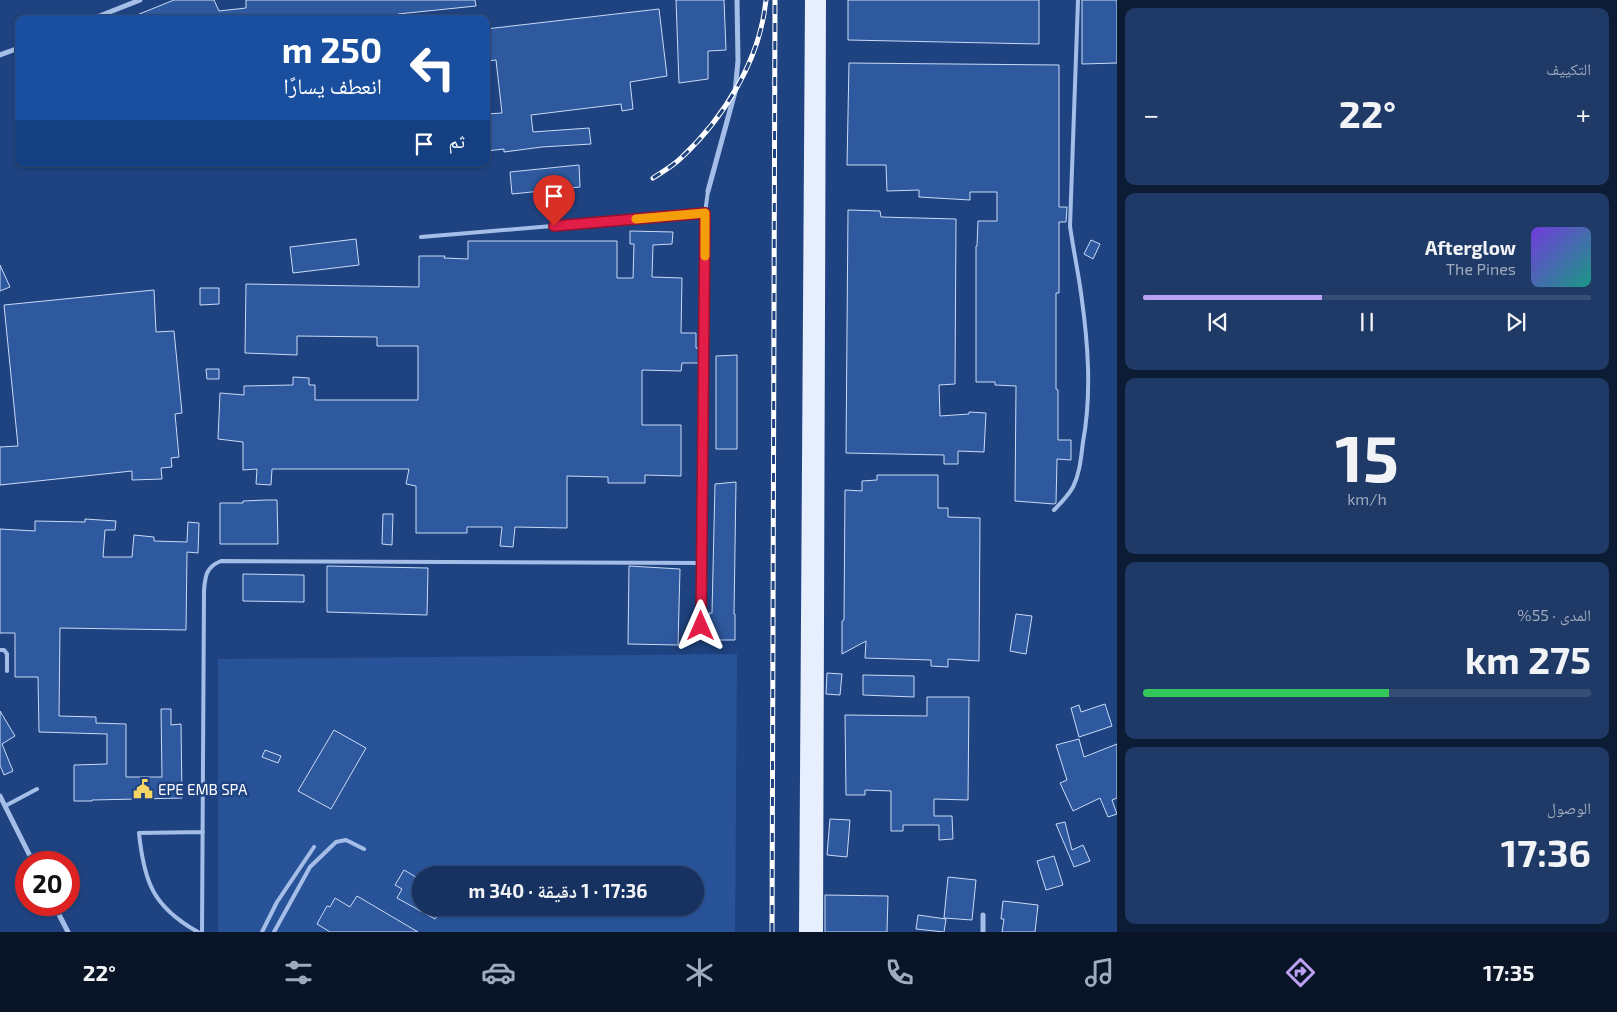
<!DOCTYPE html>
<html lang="ar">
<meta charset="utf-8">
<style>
:root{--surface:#173261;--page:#203a67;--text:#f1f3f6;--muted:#9eaabd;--line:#364d76;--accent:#bca0f2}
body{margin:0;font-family:"Exo 2","Noto Naskh Arabic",sans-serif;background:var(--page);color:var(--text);direction:rtl;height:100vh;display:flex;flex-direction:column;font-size:19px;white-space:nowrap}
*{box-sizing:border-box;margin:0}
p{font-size:16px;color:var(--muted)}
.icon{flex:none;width:28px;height:28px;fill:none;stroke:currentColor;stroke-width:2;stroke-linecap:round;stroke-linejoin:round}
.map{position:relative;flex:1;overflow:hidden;direction:ltr}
.details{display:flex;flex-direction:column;gap:8px;padding:8px;background:#0d1c35;width:500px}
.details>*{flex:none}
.hud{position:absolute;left:15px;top:15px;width:475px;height:152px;border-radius:10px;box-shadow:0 1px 4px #0004,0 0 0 1px var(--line);direction:rtl;background:#1a4fa0;color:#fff;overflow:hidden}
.speed{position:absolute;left:15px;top:851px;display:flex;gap:10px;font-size:25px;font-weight:700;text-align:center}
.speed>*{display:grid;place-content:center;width:65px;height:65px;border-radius:50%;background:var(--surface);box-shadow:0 1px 4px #0004,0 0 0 1px var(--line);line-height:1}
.speed .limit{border:8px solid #d22;background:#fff;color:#111}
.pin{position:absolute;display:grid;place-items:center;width:42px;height:42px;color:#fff;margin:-51px -21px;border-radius:50% 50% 50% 0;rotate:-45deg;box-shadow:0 0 5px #0007}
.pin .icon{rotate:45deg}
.me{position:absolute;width:55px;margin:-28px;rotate:0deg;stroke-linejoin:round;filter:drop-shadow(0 0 4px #0008)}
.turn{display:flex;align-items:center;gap:18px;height:105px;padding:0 25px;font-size:22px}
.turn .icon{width:65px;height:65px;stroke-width:2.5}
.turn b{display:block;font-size:35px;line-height:42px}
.then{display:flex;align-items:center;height:48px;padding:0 25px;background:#0003;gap:10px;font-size:19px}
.big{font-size:38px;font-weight:700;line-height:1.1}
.details .widget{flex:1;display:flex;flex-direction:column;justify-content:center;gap:8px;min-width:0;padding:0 18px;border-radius:10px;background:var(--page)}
.details .dial{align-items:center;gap:0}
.dial b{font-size:65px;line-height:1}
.song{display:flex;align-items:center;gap:15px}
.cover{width:60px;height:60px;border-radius:8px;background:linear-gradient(135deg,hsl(260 70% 55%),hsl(170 70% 35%))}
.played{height:5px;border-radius:2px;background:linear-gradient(90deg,var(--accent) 40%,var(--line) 40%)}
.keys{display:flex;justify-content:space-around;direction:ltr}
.heat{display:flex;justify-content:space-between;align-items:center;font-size:28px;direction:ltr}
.charge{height:8px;border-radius:4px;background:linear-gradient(90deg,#34c759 55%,var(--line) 0)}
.trip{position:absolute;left:412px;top:866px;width:292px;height:50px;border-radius:25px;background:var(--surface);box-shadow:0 1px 4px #0004,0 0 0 1px var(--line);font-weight:700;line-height:50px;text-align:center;direction:rtl}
.menu{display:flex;height:80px;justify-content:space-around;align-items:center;background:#091427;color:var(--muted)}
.menu .icon{width:35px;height:35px}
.menu .active{color:var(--accent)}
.menu b{font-size:22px;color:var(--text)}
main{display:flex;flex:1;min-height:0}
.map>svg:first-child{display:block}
.green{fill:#295399;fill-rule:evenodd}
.building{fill:#2f599e;stroke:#c9daf6}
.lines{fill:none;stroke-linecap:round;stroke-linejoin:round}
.service{stroke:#a5bee8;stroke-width:4}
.minor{stroke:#a5bee8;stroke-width:5}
.primary{stroke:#e7eefe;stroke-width:12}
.rail-casing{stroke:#fff;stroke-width:5}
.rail{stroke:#1f4381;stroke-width:3;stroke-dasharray:9;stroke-linecap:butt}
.route-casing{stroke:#92132f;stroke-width:12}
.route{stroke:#e11d48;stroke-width:9}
.slow{stroke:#f59e0b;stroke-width:9}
.labels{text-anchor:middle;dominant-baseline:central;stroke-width:5;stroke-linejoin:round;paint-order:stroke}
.poi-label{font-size:15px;fill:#fff;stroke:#1f4381;text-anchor:start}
</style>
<main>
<section class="details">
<div class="widget"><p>التكييف</p>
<div class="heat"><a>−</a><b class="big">22°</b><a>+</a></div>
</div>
<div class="widget">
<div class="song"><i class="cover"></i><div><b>Afterglow</b><p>The Pines</p></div></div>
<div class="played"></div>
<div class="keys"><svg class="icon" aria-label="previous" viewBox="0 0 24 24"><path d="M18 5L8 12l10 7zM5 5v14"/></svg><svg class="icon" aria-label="pause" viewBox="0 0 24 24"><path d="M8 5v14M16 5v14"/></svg><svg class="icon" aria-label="next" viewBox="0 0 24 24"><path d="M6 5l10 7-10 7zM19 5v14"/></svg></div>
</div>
<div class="widget dial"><b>15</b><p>km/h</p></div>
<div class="widget"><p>المدى · 55%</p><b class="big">275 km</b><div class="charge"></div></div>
<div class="widget"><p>الوصول</p><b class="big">17:36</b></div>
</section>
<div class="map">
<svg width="1117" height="932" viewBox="0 0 1117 932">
<rect width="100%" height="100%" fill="#1f4381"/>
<path class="green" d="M737,654L735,932H218V659ZM421,875H696V908H421Z"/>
<path class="building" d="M174,0H214L219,11L246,8V0H475L476,6L398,14V19H363V17L343,19H127Z
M676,0H724L726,50L708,51V79L679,83Z
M848,0H1039V44L848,40Z
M1082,0H1117V63L1082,64Z
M659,9L667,76L630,82L633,109L622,111L621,104L531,115L533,132L589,128L591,144L542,147L504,152V149L486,151V114L502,113L496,60L486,61V29Z
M849,63L1059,65V207H1067L1066,222H1059V293H1056V389L1058,390V440H1071V460L1057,459L1056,503L1054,504L1015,501L1016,386L995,385V382H976V246H977L978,221H997V192H970V200L919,197V190L887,191L886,165H847Z
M579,165L580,187L512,194L510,172Z
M848,210L880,211L881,217L956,219L955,384L939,385L940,416L969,414V412L986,413L984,452L958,451V464H944V455L846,453Z
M630,231L673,232L672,244L653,245L652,277L682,278L681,333H696V348H700V363H682L681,371L642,370V425H681V476L645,475V483H608V477L567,476V528L515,527L513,547L500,546L502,527H467V533H416V486L406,484L409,469H272L271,485L256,484L257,469L243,470V442L218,439L220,393L244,395V386L293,385V377L309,378V385H315V400H418V346H377V337L297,336V355L245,353L246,284L419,287V256H445L444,258L468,259V241H617V278H633L634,244H630Z
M356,239L359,265L293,273L290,247Z
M1091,240L1100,244L1093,259L1084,254Z
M0,265L10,287L0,291Z
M200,288H219V304L200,305Z
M154,290L156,332L174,331L182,413L175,414L179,457L171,458L172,467L161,468L162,479L132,480V471L0,485V447L18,446L4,305Z
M737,355V449H716V356Z
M206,369H219V379H207Z
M877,475H938V508H948V517L980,518L979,661L948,659V667L931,666V660L865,658L866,641L842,654V621L844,620L845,490L862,491V481L877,480Z
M736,482L734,614H735V640H709V613H712L715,484Z
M266,500H277L278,544H220V503H243V501Z
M383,514H393L392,545L382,544Z
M85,519L116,521L115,530H105L103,557H132L134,535L154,537V541L187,542L188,522L199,523L198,553L187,552L186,630L60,628L59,716L96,717V723L126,724V777H162L161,709H171V725L181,724L182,798L92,800V801H74V765L107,764V734L39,732L38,677H15V633H0V529L35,531V521L85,522Z
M327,566L428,568L427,615L327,612Z
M629,566L680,569L678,645L628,644Z
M243,574L304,575V602L243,601Z
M1016,614L1032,616L1026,654L1010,651Z
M827,673L842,674L840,695L826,694Z
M863,675L914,676V697L863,695Z
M927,697H969L968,800L934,799V816H952L953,839L939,840V825H903V831H891V791L865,790V795H846L845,715L927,716Z
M1105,704L1112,726L1079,737L1071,708L1079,705L1081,712Z
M0,711L15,736L2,744L13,771L4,775L0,765Z
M334,730L366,748L331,809L298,791Z
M1079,739L1084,757L1117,744V798L1112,800L1117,814L1108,817L1100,798L1073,811L1060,783L1067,780L1056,745Z
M265,750L281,756L278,763L262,757Z
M830,819L850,820L847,857L827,855Z
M1065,822L1072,850L1083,845L1090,861L1074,867L1056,824Z
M1054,856L1063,885L1046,890L1037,861Z
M404,870L421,880V908H442L435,919L397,898L402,889L395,885Z
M948,877L976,880L972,920L944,918Z
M825,895L888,896L887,932H825Z
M357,896L418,932H330L317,924L327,906L330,907L335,898L350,907Z
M1003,901L1038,905L1035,932H1002L1004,919H1001Z
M918,915L946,919L944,932L916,929Z"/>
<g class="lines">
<path class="service" d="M421,237L705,213
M1054,510C1061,503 1068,496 1073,487C1080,473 1081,457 1083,442C1092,393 1088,342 1081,293C1078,271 1073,248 1070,226L1078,0
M701,626L705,213L708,191
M0,650H4L7,654V671
M5,806L37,789
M198,932C153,907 144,882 139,833L203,832
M202,932L204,591C205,576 206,567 221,561L702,563
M262,932L277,902L314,847
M274,932L310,867L336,842L346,840L364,849"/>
<path class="minor" d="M92,19L140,0
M0,55L19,48
M708,191L735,92L738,61L737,0
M0,796L33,862
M54,905L68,932
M983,932V915"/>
<path class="primary" d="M805,932L811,0
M817,932L820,0"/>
<defs>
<path id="rail" d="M653,178C662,172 673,166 681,158C724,118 760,60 766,0
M772,932L775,0"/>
</defs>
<use href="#rail" class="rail-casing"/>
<use href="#rail" class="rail"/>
</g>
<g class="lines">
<defs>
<path id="route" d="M554,226L705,213L701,626"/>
</defs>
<use href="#route" class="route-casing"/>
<use href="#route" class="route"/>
<path class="slow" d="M636,219L705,213V256"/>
</g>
<defs>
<symbol id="civic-bare" viewBox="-9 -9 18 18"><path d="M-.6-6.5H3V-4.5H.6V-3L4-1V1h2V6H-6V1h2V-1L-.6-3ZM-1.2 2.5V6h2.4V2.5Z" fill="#f6d665" stroke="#1f4381" stroke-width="2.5" paint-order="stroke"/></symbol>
</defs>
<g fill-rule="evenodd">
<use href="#civic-bare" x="129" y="775" width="28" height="28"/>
</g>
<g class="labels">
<g class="poi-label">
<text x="158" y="789">EPE EMB SPA</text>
</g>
</g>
</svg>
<div class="speed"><div class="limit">20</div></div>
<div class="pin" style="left:554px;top:226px;background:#d93025"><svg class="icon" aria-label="arrive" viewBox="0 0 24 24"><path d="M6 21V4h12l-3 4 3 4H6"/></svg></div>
<svg class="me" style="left:701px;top:626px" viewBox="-20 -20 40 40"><path d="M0-17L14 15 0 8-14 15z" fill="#e11d48" stroke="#fff" stroke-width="4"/></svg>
<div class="trip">17:36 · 1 دقيقة · 340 m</div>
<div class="hud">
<div class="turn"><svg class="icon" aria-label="left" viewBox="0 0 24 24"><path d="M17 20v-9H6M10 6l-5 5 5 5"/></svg><div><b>250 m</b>انعطف يسارًا</div></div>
<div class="then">ثم<svg class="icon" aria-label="arrive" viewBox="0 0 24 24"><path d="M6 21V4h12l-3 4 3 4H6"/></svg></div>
</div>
</div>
</main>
<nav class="menu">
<b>17:35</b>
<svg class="icon active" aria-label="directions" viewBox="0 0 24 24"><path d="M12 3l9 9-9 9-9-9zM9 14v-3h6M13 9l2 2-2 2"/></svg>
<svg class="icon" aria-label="music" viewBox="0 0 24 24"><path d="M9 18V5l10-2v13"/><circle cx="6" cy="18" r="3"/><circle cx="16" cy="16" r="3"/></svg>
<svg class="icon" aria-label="phone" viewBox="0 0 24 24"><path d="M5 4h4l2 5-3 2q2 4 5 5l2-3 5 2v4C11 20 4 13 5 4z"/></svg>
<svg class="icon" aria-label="climate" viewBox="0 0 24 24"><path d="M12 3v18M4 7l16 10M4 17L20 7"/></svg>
<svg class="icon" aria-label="car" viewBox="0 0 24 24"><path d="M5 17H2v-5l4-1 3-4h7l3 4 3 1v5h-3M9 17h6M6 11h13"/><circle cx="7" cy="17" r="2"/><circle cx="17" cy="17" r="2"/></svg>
<svg class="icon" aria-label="filters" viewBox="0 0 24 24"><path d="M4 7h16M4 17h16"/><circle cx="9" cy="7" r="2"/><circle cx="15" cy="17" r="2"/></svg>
<b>22°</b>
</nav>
